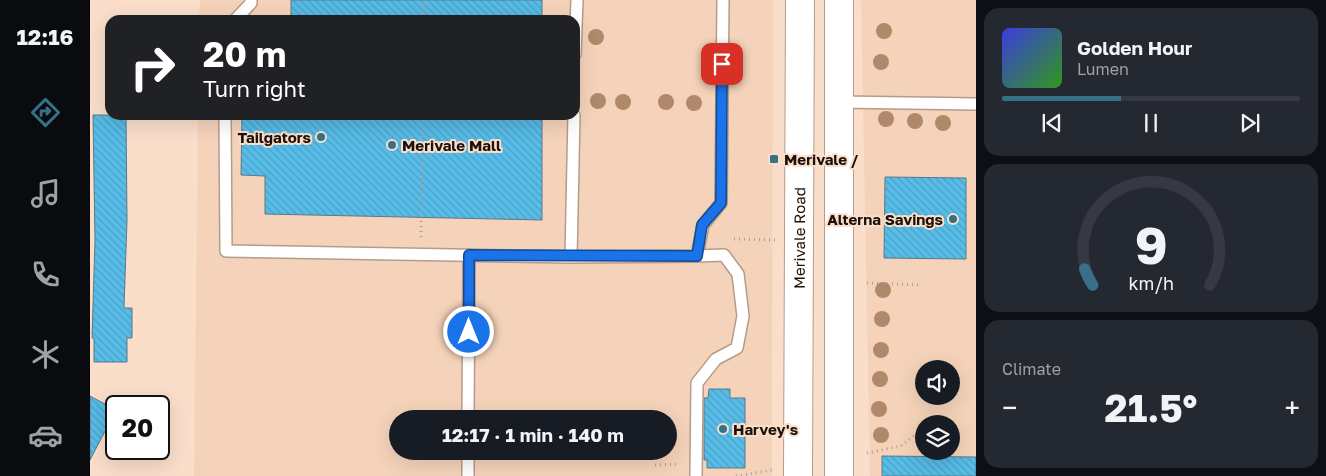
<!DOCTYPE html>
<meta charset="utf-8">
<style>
:root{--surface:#171b24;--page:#242831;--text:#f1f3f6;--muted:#9ea1a6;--line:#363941;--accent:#367089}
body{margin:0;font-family:"Golos Text",sans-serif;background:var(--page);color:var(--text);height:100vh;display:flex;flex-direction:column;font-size:19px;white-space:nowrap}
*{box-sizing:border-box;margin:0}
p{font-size:16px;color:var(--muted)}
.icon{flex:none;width:28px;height:28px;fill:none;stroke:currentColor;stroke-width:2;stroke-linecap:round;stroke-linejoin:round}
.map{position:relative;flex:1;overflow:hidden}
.details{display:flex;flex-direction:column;gap:8px;padding:8px;background:#0d0f14;width:350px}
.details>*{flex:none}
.guide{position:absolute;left:15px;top:15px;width:475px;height:105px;border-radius:15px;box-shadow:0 5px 20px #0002;background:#202124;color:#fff;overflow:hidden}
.fabs{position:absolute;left:825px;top:360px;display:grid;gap:10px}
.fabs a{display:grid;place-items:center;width:45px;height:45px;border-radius:50%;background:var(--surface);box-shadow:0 5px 20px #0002;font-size:25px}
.speed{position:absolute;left:15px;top:395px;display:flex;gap:10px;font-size:25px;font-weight:700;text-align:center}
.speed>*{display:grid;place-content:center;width:65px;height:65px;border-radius:50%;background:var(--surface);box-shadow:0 5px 20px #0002;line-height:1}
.speed .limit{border:2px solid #111;border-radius:8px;background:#fff;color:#111}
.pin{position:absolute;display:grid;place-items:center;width:42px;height:42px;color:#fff;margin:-21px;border-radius:10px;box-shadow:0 2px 8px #0006}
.me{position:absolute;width:55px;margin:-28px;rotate:0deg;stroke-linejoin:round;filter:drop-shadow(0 0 4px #0008)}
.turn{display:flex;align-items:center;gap:18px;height:105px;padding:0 15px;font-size:22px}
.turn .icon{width:65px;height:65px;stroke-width:2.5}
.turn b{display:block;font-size:35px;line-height:42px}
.big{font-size:38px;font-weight:700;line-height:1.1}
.details .card{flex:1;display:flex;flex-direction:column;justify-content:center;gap:8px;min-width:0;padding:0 18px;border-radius:15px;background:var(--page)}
.details .dial{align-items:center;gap:0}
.dial svg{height:130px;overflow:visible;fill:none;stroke:var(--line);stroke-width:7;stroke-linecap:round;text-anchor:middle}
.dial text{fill:var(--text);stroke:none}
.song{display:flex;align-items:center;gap:15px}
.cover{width:60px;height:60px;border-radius:8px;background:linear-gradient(135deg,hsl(240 70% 55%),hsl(110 70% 35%))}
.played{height:5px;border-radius:2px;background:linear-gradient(90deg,var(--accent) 40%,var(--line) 40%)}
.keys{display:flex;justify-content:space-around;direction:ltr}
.heat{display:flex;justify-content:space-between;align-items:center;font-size:28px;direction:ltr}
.trip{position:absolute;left:299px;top:410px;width:288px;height:50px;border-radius:25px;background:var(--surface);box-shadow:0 5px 20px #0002;font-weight:700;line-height:50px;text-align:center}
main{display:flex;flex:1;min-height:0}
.menu{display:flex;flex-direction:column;width:90px;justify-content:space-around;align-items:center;background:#090b0e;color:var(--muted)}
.menu .icon{width:35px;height:35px}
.menu .selected{color:var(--accent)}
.menu b{font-size:22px;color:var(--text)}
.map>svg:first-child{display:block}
.built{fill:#f5d3ba;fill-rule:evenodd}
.building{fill:url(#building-back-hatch);stroke:#5a7886}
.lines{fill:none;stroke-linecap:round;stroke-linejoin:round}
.lane-casing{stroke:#b59b88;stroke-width:14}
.secondary-casing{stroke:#b59b88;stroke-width:30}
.path{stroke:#b59e8e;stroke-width:3;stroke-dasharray:1 4;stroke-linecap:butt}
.lane{stroke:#fff;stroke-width:11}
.secondary{stroke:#fff;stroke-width:28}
.tree{fill:#b0896a}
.route-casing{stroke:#114b97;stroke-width:12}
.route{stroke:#1a73e8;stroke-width:9}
.poi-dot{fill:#367089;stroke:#fadeca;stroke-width:2}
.labels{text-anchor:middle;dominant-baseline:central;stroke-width:4;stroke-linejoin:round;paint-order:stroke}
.poi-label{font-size:15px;font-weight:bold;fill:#1c120b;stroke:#fadeca;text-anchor:start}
.street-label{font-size:15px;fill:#1c120b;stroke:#fadeca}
</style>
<main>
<nav class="menu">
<b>12:16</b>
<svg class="icon selected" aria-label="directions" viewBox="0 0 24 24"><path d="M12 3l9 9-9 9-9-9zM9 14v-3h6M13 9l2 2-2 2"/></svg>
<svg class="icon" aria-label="music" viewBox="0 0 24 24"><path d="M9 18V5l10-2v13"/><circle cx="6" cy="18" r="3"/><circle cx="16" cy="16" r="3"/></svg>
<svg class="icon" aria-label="phone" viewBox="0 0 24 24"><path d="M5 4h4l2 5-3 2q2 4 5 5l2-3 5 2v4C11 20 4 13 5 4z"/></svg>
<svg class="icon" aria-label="climate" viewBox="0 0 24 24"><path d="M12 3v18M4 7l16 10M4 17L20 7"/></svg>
<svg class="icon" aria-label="car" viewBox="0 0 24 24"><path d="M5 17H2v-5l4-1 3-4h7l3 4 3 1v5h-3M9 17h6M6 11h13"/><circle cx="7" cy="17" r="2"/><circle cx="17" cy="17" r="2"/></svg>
</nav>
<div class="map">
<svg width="886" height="476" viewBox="0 0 886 476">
<defs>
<pattern id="building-back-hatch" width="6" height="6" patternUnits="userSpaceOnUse" patternTransform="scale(1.25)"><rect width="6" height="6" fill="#57bce7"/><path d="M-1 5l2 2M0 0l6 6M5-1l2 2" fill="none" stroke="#4ba1c5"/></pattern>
</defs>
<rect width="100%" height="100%" fill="#fadeca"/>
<path class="built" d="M110,0H683L682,476H104L108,115H485V20H109ZM308,419H578V451H308Z
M771,0H886V476H780ZM834,369H861V396H834ZM834,424H861V451H834Z"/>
<path class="building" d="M201,0H452V20H201Z
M3,115H36L37,220L34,308H42V338H37V362H4V338H2L5,240Z
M152,115H452V220L175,214V176L151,175Z
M795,177L876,178V259L794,258Z
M619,389H640V398H655V468H617V460H614V398H618Z
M0,396L26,410L0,460Z
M792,456L886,457V476H792Z"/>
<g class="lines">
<defs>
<path id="lane" d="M145,20L161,3V0
M485,54L487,0
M749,102L886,104
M135,115L136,251L481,257L607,256L613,225L631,203L633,0
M481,257L484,115
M378,419L379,255
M378,476V451
M606,476L607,383L626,359L647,348L653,316L648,274L634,255L607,256"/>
<g id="secondary">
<path d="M749,0V476"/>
<path id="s1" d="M708,476L710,0"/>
</g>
</defs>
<use href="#lane" class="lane-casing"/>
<use href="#secondary" class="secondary-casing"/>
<path class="path" d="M334,20V0
M331,237L332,115
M644,239L685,240
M777,283L832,285
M777,453L811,446L826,434
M565,465L588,464
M646,476L682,470"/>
<use href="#lane" class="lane"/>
<use href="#secondary" class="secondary"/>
</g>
<g class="tree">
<circle cx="794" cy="31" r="8"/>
<circle cx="506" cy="37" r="8"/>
<circle cx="791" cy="62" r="8"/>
<circle cx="508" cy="101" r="8"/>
<circle cx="533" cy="102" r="8"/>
<circle cx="576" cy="102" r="8"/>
<circle cx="604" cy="103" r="8"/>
<circle cx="796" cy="119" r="8"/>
<circle cx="825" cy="121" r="8"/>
<circle cx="853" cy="123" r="8"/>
<circle cx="793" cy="290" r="8"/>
<circle cx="792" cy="319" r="8"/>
<circle cx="791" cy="350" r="8"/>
<circle cx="790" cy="379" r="8"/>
<circle cx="789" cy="409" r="8"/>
<circle cx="791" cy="435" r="8"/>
</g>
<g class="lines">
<defs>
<path id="route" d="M379,332V255L607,256L612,225L631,203L632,64"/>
</defs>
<use href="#route" class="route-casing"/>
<use href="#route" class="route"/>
</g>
<g class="poi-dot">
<circle cx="231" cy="137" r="5"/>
<circle cx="302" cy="145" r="5"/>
<rect x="679" y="154" width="10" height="10" rx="2.5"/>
<circle cx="863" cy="219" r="5"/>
<circle cx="633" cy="429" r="5"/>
</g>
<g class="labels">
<g class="poi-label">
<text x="221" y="137" text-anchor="end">Tailgators</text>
<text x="312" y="145">Merivale Mall</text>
<text x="694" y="159">Merivale /</text>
<text x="853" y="219" text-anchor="end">Alterna Savings</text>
<text x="643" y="429">Harvey's</text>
</g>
<g class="street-label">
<text stroke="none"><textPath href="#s1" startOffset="238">Merivale Road</textPath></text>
</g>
</g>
</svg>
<div class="fabs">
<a><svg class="icon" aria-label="sound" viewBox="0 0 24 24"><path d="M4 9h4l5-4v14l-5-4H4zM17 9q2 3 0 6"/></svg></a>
<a><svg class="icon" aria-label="layers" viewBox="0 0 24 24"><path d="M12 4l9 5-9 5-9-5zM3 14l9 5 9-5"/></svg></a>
</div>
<div class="speed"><div class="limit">20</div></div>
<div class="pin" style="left:632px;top:64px;background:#d93025"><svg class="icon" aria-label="arrive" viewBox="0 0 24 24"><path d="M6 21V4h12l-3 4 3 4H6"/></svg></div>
<svg class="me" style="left:379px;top:332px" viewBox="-20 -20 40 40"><circle r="17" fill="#1a73e8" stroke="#fff" stroke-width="3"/><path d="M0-11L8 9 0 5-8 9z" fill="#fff"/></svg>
<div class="trip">12:17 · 1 min · 140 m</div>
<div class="guide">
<div class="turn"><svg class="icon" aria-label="right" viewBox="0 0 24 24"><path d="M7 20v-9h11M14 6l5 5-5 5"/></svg><div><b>20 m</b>Turn right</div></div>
</div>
</div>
<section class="details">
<div class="card">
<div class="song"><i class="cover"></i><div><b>Golden Hour</b><p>Lumen</p></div></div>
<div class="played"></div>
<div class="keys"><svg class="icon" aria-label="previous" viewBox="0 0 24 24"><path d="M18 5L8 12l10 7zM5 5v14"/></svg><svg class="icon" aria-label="pause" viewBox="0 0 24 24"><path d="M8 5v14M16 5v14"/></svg><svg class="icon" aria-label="next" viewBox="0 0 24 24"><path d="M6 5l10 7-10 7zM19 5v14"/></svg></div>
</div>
<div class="card dial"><svg viewBox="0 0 100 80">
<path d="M14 69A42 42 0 1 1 86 69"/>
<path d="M14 69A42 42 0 0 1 9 59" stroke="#367089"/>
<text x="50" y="56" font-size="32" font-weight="700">9</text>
<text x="50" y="72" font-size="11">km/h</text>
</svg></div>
<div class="card"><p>Climate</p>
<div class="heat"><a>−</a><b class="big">21.5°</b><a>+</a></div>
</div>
</section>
</main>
